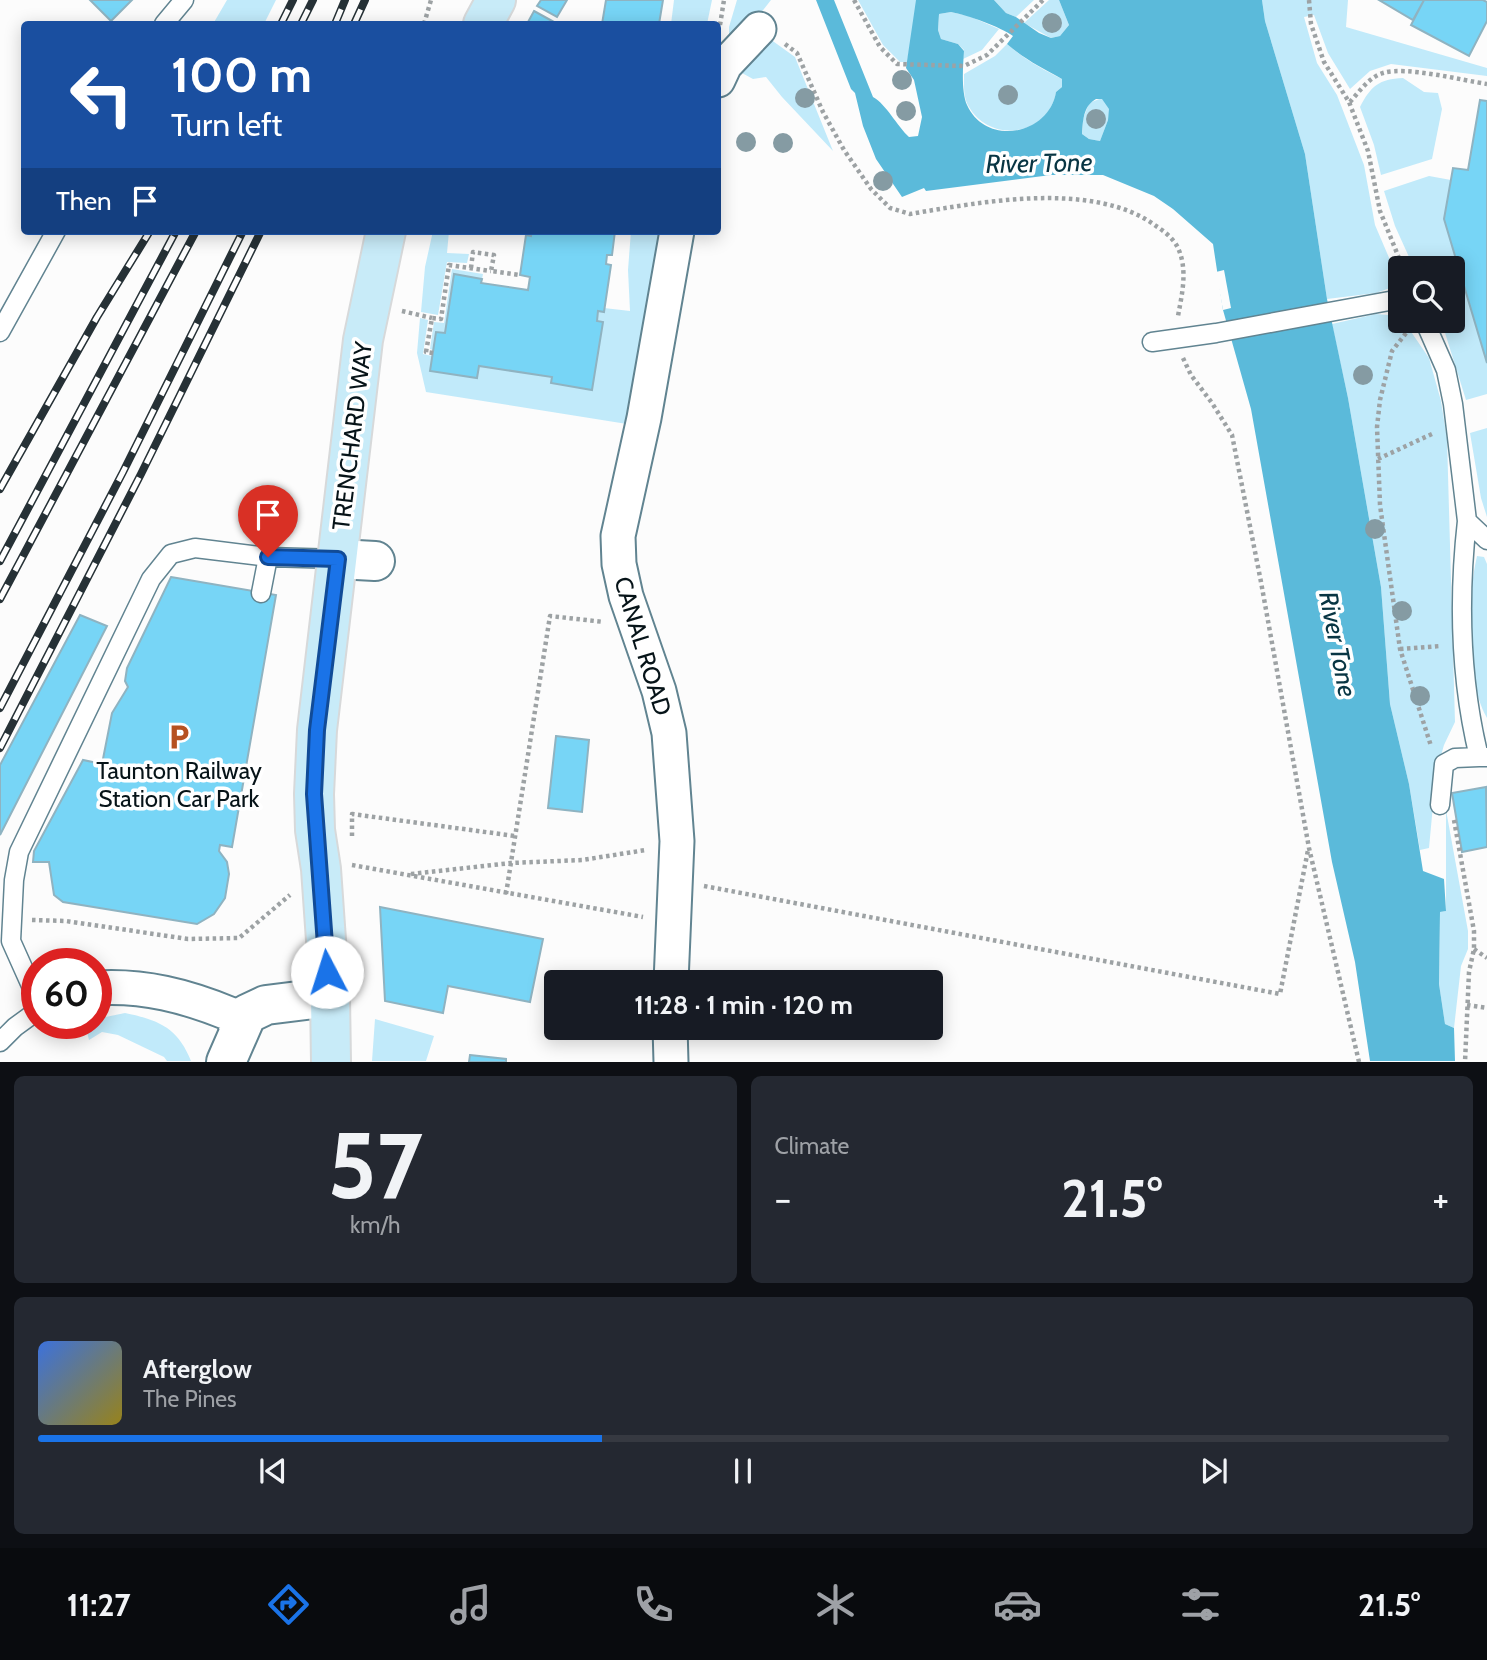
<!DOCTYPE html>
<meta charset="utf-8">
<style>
:root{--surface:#171b24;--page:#242831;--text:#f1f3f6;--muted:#9ea1a6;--line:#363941;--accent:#1a73e8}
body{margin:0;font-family:Cabin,sans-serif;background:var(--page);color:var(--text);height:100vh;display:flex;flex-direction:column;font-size:26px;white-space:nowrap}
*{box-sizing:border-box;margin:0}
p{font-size:23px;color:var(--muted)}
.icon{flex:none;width:38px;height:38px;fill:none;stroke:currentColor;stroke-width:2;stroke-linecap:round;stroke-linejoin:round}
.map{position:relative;height:1062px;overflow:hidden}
.side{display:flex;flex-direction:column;gap:14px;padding:14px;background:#0d0f14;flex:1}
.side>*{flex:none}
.top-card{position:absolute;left:21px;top:21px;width:700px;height:214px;border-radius:7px;box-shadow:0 4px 18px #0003;background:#1a4fa0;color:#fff;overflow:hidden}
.controls{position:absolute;left:1388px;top:256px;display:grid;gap:14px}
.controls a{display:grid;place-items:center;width:77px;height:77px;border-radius:7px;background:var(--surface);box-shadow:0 4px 18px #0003;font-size:35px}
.speed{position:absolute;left:21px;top:948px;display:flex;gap:14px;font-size:35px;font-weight:700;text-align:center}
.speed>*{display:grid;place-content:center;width:91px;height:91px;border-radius:50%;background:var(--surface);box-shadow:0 4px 18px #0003;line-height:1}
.speed .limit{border:10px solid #d22;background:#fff;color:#111}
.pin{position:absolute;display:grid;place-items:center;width:60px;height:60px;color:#fff;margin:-72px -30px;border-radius:50% 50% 50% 0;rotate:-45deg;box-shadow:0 0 7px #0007}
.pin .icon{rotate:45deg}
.me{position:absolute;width:77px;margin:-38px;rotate:355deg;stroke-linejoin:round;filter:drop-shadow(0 0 5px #0008)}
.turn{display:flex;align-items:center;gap:24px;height:147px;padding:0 35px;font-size:32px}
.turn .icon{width:91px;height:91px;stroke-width:2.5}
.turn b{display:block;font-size:49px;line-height:60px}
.then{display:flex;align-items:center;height:66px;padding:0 35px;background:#0003;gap:14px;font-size:26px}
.big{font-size:52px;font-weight:800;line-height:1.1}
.side .card{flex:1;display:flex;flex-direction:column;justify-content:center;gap:10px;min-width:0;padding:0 24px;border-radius:10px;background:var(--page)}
.side .dial{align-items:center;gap:0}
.dial b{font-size:91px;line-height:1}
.song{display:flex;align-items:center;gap:21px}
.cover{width:84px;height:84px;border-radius:10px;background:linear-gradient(135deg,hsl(220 70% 55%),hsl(50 70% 35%))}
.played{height:7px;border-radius:4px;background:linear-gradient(90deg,var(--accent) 40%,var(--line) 40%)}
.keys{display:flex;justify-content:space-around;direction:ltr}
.heat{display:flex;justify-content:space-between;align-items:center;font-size:38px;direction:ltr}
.side .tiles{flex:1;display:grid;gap:14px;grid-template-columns:1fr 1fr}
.card:last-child{grid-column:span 2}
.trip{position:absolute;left:544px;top:970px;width:399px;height:70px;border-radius:7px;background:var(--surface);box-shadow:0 4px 18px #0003;font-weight:800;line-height:70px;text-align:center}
.tabs{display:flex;height:112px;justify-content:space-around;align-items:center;background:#090b0e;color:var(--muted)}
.tabs .icon{width:49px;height:49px}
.tabs .active{color:var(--accent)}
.tabs b{font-size:32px;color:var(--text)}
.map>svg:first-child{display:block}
.green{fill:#c1eafa}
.water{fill:#5bbada;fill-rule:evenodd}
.pier{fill:#fcfcfc}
.building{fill:#77d5f6;stroke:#8fb3c1;stroke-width:2}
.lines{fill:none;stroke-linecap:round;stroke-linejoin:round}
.service-casing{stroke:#618491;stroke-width:21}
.minor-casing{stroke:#618491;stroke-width:37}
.tertiary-casing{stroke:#618491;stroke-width:42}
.primary-casing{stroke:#d7d9da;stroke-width:42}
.path{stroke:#9da2a4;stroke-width:4.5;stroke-dasharray:3.5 3.5;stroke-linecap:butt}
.service{stroke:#fff;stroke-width:18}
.minor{stroke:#fff;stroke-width:33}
.tertiary{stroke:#fff;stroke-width:38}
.primary{stroke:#c8ebf8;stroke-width:38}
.rail-casing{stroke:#263136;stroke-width:8}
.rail{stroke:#fff;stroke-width:5;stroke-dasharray:16;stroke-linecap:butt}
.tree{fill:#859ba3}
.route-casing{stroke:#114b97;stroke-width:18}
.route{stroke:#1a73e8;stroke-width:12}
.labels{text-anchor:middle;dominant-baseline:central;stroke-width:7;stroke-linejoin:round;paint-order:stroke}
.street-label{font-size:24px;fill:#061318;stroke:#fff}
.poi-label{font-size:24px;fill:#061318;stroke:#fff}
.water-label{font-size:26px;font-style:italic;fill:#083543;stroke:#fff}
</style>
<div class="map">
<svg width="1487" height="1062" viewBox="0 0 1487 1062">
<rect width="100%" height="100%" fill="#fcfcfc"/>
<path class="green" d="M227,0H276L264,24H213Z
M674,0H712L707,24H671Z
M737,0H771L756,19L729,42V27Z
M858,0H916L917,9L907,62H900L883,45Z
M994,0H1034L1016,17L1006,13Z
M1049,0H1059L1069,25L1060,36L1051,38L1024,23Z
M1262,0H1348L1346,27L1487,68V76L1391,64L1370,71L1350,89L1328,53L1314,15L1304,17L1317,63L1337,95L1364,165L1375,225L1390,260L1394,277L1390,288L1376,293L1327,299L1305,154L1265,21Z
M951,12L969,16L999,29L982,50L963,59L964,50L958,44L941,39L938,30L939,14Z
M770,39L795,57L833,151L782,97L766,77L753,79L742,73L754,54Z
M1007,44C1024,59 1042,69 1062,79V87L1056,92C1049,135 991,145 969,107C963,98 964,85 964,74L995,56Z
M1403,78L1424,92L1438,93L1442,109L1432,159L1381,175L1374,145L1360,107C1371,86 1379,79 1403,78Z
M1102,98L1110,109L1108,120L1100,141L1089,139L1082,134L1083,119L1089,103Z
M1429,176L1451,180L1444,219L1487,363V394L1466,400L1441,320H1452V268H1414L1395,226L1384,191Z
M433,231H449L447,253L469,254L467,263L447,262L438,315L421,312L425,267Z
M631,231H667L627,424L426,392L417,353L420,318L428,320L423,354L432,356L430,371L477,378L479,366L552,377L551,383L592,390L602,322L597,321L598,311L603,312L604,308L630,311L628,270Z
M452,269L483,274L482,279L454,274L445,333L436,332L433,350L430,349L434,322L444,323Z
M1376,314L1400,316V320H1403L1429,358L1441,401L1447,439L1455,722L1444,745L1436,773L1429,848L1420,850L1409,784L1390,704L1381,587L1348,398L1332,324Z
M1487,428V517L1481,498L1470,433Z
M1477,556L1484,557L1487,564V718C1464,677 1467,600 1477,556Z
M1446,810L1468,931V949L1461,966L1454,1028L1445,1024L1439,984L1440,912L1446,911Z
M125,1013C159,1020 178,1028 191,1061H167L164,1057L118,1035L102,1032L89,1040L87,1032L88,1024H96V1019Z
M375,1019L434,1036L426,1061H372Z"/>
<path class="water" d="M816,0H834L873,97C886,104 897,126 909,137L918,136L922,117L914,80L906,68L916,0H994L1006,13L1016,17L1039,33L1051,38L1060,36L1069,25L1059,0H1262L1265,21L1305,154L1327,299L1348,398L1381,587L1390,704L1409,784L1423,871L1444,879L1446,911L1440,912L1439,984L1445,1024L1454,1028L1455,1061H1370L1355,962L1332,862L1251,409L1223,310L1213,244L1173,209L1154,196L1103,175H1051L926,191L924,188L902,197L876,159L863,126L855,93L851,89ZM951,12C967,15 1001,27 1013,36L1007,44C1024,59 1042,68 1062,79V87L1056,92C1049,135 986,147 967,105C961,91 963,66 964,51L958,44L941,39L938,30L939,14ZM1096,99H1102L1109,109L1108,120L1100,141L1089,139L1082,134C1083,121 1083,106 1096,99Z"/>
<path class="pier" d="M1224,270L1231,308L1223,310L1216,272Z"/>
<path class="building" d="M90,0H132L111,21Z
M541,0H567L557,17L537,6Z
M606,0H663L659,24H602Z
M1379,0H1424L1413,20Z
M1424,0H1483L1487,2V21L1469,56L1411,25Z
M534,11L554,22L553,24H532L528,22Z
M1480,100L1487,101V363L1444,219L1453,168L1468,170Z
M532,231H615L612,255H607L606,264L611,265L604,312L598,311L597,321L603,322L592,390L551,383L552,377L479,366L477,378L430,371L436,332L445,333L454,274L482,279L481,283L528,290L530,277L520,275L526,235L531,236Z
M171,577L276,595L232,847L220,845L219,851L227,862L229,874L225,898L214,914L197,924L63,902L54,895L49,862H33L34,851L83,760L102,764L112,713L128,687L125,681L127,668Z
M80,615L107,626L0,835V765Z
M556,736L589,740L582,812L548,808Z
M1486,787L1487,847L1462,852L1452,793Z
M380,907L543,939L530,1002L448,986L443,1013L385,1001Z
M470,1055L506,1059V1062H469Z"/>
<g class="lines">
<defs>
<path id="service" d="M164,24L184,0
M1424,320L1446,370L1453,404L1467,521L1487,540
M0,332L56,231
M1152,342L1216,333L1400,299
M1467,521C1458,601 1460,679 1479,757H1487
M261,593L268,557
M1440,805L1444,764L1455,758L1479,757
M37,999L11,941L14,880L19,852L151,579L171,554L195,548L268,557L338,559
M0,1042L15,1027L37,1011"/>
<path id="minor" d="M718,80L725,65L759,29
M671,982L677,841L669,733L659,691L626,596L619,564L618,536L644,418L677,231
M96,988C144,985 186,996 230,1014L239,1030
M670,1027L671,1062"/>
<path id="tertiary" d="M338,559L375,561
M226,1062L247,1014L266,1005L330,997"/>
<path id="primary" d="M483,24L496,0
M331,1062L330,997L321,869L315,830L314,794L317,730L363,340L386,231"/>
</defs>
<use href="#service" class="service-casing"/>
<use href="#minor" class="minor-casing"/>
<use href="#tertiary" class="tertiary-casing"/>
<use href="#primary" class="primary-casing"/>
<path class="path" d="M854,0L880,47L897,64L964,66L987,55L1043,0
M1309,0L1311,24L1324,62L1349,102L1368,151L1380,211L1403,268
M424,24L431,0
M720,25L724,0
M785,44L797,53L823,112L844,150L871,189L890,208L910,214C981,202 1094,180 1156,226C1164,231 1174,239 1178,248C1188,270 1182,294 1178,316
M1350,102C1359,92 1369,77 1383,73C1406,66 1461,80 1487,84
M471,268L473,252L494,255L491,271L520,275
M402,311L432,318
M1406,333L1392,351L1380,400L1377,427L1380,505L1400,649L1431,746
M433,353L426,352L432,318L441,319L449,265L491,271
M1183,358L1191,375L1212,403L1232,435L1261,582L1309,848L1359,1062
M1378,459L1434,433
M1400,649L1440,646
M1454,820L1474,931V949L1469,972L1465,1062
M352,836V814L515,836
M352,865L643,917
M411,874L511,863L582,860L646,850
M704,886L1280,994L1308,850
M506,894L550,616L604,622
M32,920L66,921L188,939L239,938L290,895
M1474,949L1487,958
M1467,1005L1487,1008"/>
<use href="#service" class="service"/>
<use href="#minor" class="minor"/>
<use href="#tertiary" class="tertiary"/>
<use href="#primary" class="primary"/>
<defs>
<path id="rail" d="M281,24L293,0
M301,24L313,0
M335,24L345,0
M354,24L365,0
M0,489L97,317L150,231
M0,561L176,231
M0,599L196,231
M0,708L123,472L243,231
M0,748L141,474L261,231"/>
</defs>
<use href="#rail" class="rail-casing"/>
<use href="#rail" class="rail"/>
</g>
<g class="tree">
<circle cx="1052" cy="23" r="10"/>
<circle cx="902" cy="80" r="10"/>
<circle cx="1008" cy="95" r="10"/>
<circle cx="805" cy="98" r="10"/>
<circle cx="906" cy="111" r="10"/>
<circle cx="1096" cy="119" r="10"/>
<circle cx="746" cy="142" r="10"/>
<circle cx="783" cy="143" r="10"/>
<circle cx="883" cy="181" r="10"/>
<circle cx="1363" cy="375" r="10"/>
<circle cx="1375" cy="529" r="10"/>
<circle cx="1402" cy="611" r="10"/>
<circle cx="1420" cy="696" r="10"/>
</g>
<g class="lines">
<defs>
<path id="route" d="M268,557L338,559L317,730L314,794L327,972"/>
</defs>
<use href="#route" class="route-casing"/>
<use href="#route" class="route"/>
</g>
<defs>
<symbol id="parking-bare" viewBox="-9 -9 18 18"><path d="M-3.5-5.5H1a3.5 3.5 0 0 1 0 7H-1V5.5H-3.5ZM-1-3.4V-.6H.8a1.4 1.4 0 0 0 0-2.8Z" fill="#b65121" stroke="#fff" stroke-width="2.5" paint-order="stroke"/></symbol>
</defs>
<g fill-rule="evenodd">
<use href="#parking-bare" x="160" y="718" width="38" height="38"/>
</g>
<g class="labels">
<g class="street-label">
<text transform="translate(352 436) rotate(-83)">TRENCHARD WAY</text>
<text transform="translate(643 646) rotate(73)">CANAL ROAD</text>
</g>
<g class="poi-label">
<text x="179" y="770">Taunton Railway<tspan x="179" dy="28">Station Car Park</tspan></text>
</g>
<g class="water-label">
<text transform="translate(1039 163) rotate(-1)">River Tone</text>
<text transform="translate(1338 644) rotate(79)">River Tone</text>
</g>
</g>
</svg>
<div class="controls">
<a><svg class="icon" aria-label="search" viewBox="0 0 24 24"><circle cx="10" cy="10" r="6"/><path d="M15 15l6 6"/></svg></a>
</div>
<div class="speed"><div class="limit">60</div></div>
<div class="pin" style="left:268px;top:557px;background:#d93025"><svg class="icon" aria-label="arrive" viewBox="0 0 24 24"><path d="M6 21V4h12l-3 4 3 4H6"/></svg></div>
<svg class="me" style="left:327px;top:972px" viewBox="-20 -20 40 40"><circle r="19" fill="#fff"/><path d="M0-13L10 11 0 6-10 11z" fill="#1a73e8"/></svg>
<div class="trip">11:28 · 1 min · 120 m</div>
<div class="top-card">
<div class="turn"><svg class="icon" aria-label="left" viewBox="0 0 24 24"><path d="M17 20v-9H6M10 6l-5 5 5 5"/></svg><div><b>100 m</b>Turn left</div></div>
<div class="then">Then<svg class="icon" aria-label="arrive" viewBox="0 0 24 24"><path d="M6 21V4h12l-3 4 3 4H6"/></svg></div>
</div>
</div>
<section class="side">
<div class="tiles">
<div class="card dial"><b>57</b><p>km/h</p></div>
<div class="card"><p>Climate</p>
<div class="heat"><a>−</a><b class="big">21.5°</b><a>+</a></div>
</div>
<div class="card">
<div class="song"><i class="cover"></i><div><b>Afterglow</b><p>The Pines</p></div></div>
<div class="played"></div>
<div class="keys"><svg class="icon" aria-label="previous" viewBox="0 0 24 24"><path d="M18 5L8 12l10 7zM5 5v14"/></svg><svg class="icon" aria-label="pause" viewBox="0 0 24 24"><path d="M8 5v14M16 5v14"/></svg><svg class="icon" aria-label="next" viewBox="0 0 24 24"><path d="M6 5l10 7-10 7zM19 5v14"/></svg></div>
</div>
</div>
</section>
<nav class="tabs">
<b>11:27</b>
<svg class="icon active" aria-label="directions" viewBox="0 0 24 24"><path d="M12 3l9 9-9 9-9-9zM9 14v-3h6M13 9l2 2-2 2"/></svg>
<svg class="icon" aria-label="music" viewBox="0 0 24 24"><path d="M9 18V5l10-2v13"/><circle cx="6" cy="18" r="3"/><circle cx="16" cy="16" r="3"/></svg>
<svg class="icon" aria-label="phone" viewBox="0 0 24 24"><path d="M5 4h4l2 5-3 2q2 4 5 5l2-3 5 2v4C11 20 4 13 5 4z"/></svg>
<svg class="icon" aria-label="climate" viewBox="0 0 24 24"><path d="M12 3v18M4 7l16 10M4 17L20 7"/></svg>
<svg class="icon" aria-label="car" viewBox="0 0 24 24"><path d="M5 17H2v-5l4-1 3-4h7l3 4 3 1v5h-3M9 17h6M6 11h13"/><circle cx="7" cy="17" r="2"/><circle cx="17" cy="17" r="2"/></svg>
<svg class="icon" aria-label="filters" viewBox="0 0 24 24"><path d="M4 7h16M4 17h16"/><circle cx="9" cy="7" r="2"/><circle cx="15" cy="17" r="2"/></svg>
<b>21.5°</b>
</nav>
